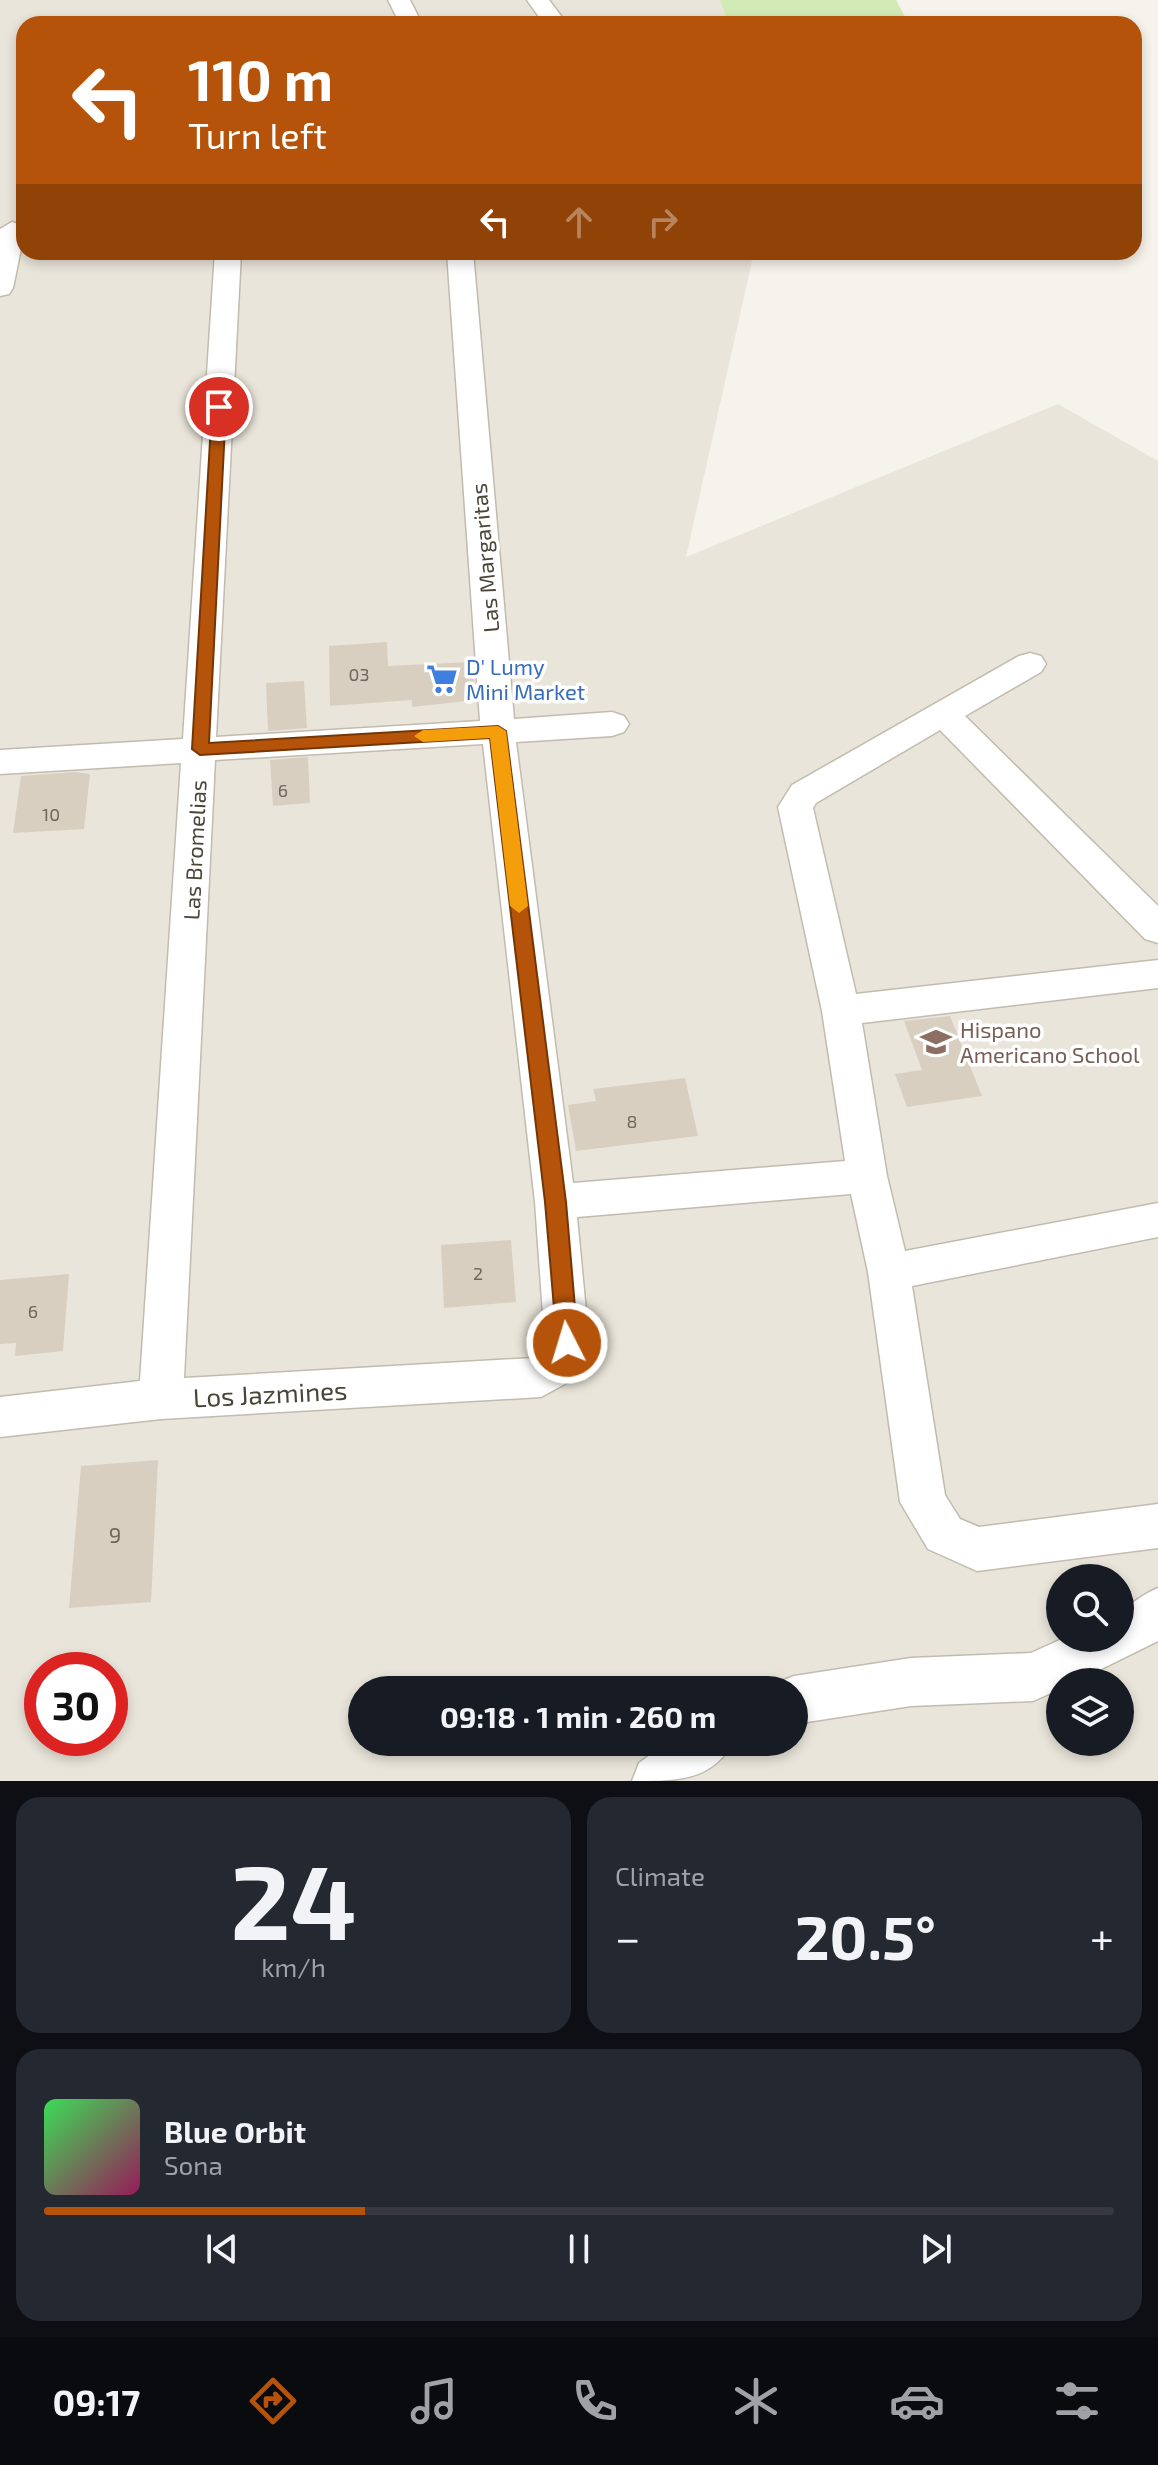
<!DOCTYPE html>
<meta charset="utf-8">
<style>
:root{--surface:#171b24;--page:#242831;--text:#f1f3f6;--muted:#9ea1a6;--line:#363941;--accent:#b45309}
body{margin:0;font-family:"Exo 2",sans-serif;background:var(--page);color:var(--text);height:100vh;display:flex;flex-direction:column;font-size:30px;white-space:nowrap}
*{box-sizing:border-box;margin:0}
p{font-size:26px;color:var(--muted)}
.icon{flex:none;width:44px;height:44px;fill:none;stroke:currentColor;stroke-width:2;stroke-linecap:round;stroke-linejoin:round}
.map{position:relative;height:1781px;overflow:hidden}
.side{display:flex;flex-direction:column;gap:16px;padding:16px;background:#0d0f14;flex:1}
.side>*{flex:none}
.guide{position:absolute;left:16px;top:16px;width:1126px;height:244px;border-radius:24px;box-shadow:0 4px 12px #0003;background:#b45309;color:#fff;overflow:hidden}
.fabs{position:absolute;left:1046px;top:1564px;display:grid;gap:16px}
.fabs a{display:grid;place-items:center;width:88px;height:88px;border-radius:50%;background:var(--surface);box-shadow:0 4px 12px #0003;font-size:40px}
.speed{position:absolute;left:24px;top:1652px;display:flex;gap:16px;font-size:40px;font-weight:700;text-align:center}
.speed>*{display:grid;place-content:center;width:104px;height:104px;border-radius:50%;background:var(--surface);box-shadow:0 4px 12px #0003;line-height:1}
.speed .limit{border:12px solid #d22;background:#fff;color:#111}
.pin{position:absolute;display:grid;place-items:center;width:68px;height:68px;color:#fff;margin:-34px;border:4px solid #fff;border-radius:50%;box-shadow:0 2px 8px #0007}
.me{position:absolute;width:88px;margin:-44px;rotate:355deg;stroke-linejoin:round;filter:drop-shadow(0 0 6px #0008)}
.turn{display:flex;align-items:center;gap:28px;height:168px;padding:0 40px;font-size:36px}
.turn .icon{width:104px;height:104px;stroke-width:2.5}
.turn b{display:block;font-size:56px;line-height:68px}
.lanes{display:flex;align-items:center;height:76px;padding:0 40px;background:#0003;justify-content:center;gap:40px;direction:ltr}
.lanes .off{opacity:.35}
.big{font-size:60px;font-weight:700;line-height:1.1}
.side .card{flex:1;display:flex;flex-direction:column;justify-content:center;gap:12px;min-width:0;padding:0 28px;border-radius:24px;background:var(--page)}
.side .dial{align-items:center;gap:0}
.dial b{font-size:104px;line-height:1}
.song{display:flex;align-items:center;gap:24px}
.cover{width:96px;height:96px;border-radius:12px;background:linear-gradient(135deg,hsl(130 70% 55%),hsl(330 70% 35%))}
.played{height:8px;border-radius:4px;background:linear-gradient(90deg,var(--accent) 30%,var(--line) 30%)}
.keys{display:flex;justify-content:space-around;direction:ltr}
.heat{display:flex;justify-content:space-between;align-items:center;font-size:44px;direction:ltr}
.side .tiles{flex:1;display:grid;gap:16px;grid-template-columns:1fr 1fr}
.card:last-child{grid-column:span 2}
.trip{position:absolute;left:348px;top:1676px;width:460px;height:80px;border-radius:40px;background:var(--surface);box-shadow:0 4px 12px #0003;font-weight:700;line-height:80px;text-align:center}
.menu{display:flex;height:128px;justify-content:space-around;align-items:center;background:#090b0e;color:var(--muted)}
.menu .icon{width:56px;height:56px}
.menu .on{color:var(--accent)}
.menu b{font-size:36px;color:var(--text)}
.map>svg:first-child{display:block}
.residential{fill:#eae5da;fill-rule:evenodd}
.green{fill:#d2eab5}
.building{fill:#d8cfc1}
.lines{fill:none;stroke-linecap:round;stroke-linejoin:round}
.minor-casing{stroke:#c2bbae;stroke-width:3}
.minor{fill:#fff;fill-rule:evenodd}
.route{fill:#b45309;stroke:#753606;stroke-width:2}
.slow{fill:#f59e0b}
.labels{text-anchor:middle;dominant-baseline:central;stroke-width:7;stroke-linejoin:round;paint-order:stroke}
.number-label{font-size:18px;fill:#6e675b}
.street-label{font-size:22px;fill:#4b4439;stroke:#fff}
.shop-label{font-size:22px;fill:#366cbe;stroke:#fff;text-anchor:start}
.education-label{font-size:22px;fill:#785e54;stroke:#fff;text-anchor:start}
.near-number-label{font-size:22px;fill:#6e675b}
.near-street-label{font-size:26px;fill:#4b4439;stroke:#fff}
</style>
<div class="map">
<svg width="1158" height="1781" viewBox="0 0 1158 1781">
<rect width="100%" height="100%" fill="#f6f3ec"/>
<path class="residential" d="M0,0H810L804,24H24V252H754L686,557L1058,404L1158,461V1781H0ZM1060,1578H1120V1638H1060ZM42,1670H110V1738H42ZM1060,1682H1120V1742H1060ZM362,1690H794V1742H362Z"/>
<path class="green" d="M720,0H896L909,24H729Z"/>
<path class="building" d="M387,642L388,666L472,662L476,700L412,707V700L330,706L329,646Z
M304,681L307,728L268,731L266,683Z
M308,757L310,803L273,806L270,760Z
M75,772L90,774L84,829L13,833L21,776Z
M950,1016L982,1096L907,1107L895,1074L922,1070L904,1021Z
M685,1078L698,1136L576,1151L568,1105L596,1101L593,1089Z
M511,1240L516,1302L444,1308L441,1245Z
M69,1274L63,1351L15,1356L16,1343L0,1344V1280Z
M158,1460L151,1602L69,1608L81,1466Z"/>
<g class="lines">
<defs>
<path id="minor" d="M388,0H410L422,24H400Z
M527,0H549L567,24H544Z
M12,222L21,225L24,234L13,288L9,294L0,296V229Z
M215,252H241L216,737L480,721L447,252H473L514,719L612,712L624,716L629,724L624,732L612,736L516,742L573,1183L845,1161L822,1011L778,807L792,785L1019,656L1030,653L1041,656L1046,664L1041,672L965,716L1158,906V943L1145,939L940,730L816,803L813,808L856,994L1158,960V988L862,1023L887,1176L905,1251L1158,1203V1237L912,1286L945,1495L960,1519L979,1527L1158,1504V1548L977,1571L928,1549L900,1502L868,1272L851,1194L577,1217L589,1343L574,1379L541,1397L161,1419L0,1437V1397L140,1381L181,763L0,774V750L183,739ZM483,744L535,1202L545,1343L542,1352L534,1358L184,1378L215,760Z
M1158,1588V1641L1075,1682H1060V1689L1033,1701L911,1706L794,1724V1690H774L777,1683L794,1676L911,1658L1031,1653L1064,1638H1120V1611C1134,1603 1143,1594 1158,1588Z
M668,1742H733C712,1781 677,1781 632,1781L639,1763Z"/>
</defs>
<use href="#minor" class="minor-casing"/>
<use href="#minor" class="minor"/>
</g>
<path class="route" d="M219,403L226,407L209,743L498,726L506,731L566,1202L578,1343L575,1350L567,1353L560,1350L557,1343L545,1202L490,738L200,755L192,749L212,407Z"/>
<path class="slow" d="M498,726L506,731L528,906L519,913L510,906L490,738L423,742L414,736L423,730Z"/>
<defs>
<symbol id="supermarket-bare" viewBox="-9 -9 18 18"><path d="M-6-5.5h2.5l.6 2H6L4.5 2H-2.5L-4.4-4H-6ZM-1.5 3.2a1.3 1.3 0 1 0 .1 0ZM3 3.2a1.3 1.3 0 1 0 .1 0Z" fill="#3f7fe0" stroke="#fff" stroke-width="2.5" paint-order="stroke"/></symbol>
<symbol id="school-bare" viewBox="-9 -9 18 18"><path d="M0-5L7-2L0 1L-7-2ZM-4 1L0 2.5L4 1V4Q0 6-4 4Z" fill="#8d6e63" stroke="#fff" stroke-width="2.5" paint-order="stroke"/></symbol>
</defs>
<g fill-rule="evenodd">
<use href="#supermarket-bare" x="420" y="657" width="44" height="44"/>
<use href="#school-bare" x="914" y="1020" width="44" height="44"/>
</g>
<g class="labels">
<g class="number-label">
<text x="359" y="674">03</text>
<text x="283" y="790">6</text>
<text x="51" y="814">10</text>
<text x="632" y="1121">8</text>
<text x="478" y="1273">2</text>
<text x="33" y="1311">6</text>
</g>
<g class="street-label">
<text transform="translate(484 558) rotate(-95)">Las Margaritas</text>
<text transform="translate(194 850) rotate(-87)">Las Bromelias</text>
</g>
<g class="shop-label">
<text x="466" y="666">D' Lumy<tspan x="466" dy="25">Mini Market</tspan></text>
</g>
<g class="education-label">
<text x="960" y="1029">Hispano<tspan x="960" dy="25">Americano School</tspan></text>
</g>
<g class="near-number-label">
<text x="115" y="1534">9</text>
</g>
<g class="near-street-label">
<text transform="translate(270 1393) rotate(-3)">Los Jazmines</text>
</g>
</g>
</svg>
<div class="fabs">
<a><svg class="icon" aria-label="search" viewBox="0 0 24 24"><circle cx="10" cy="10" r="6"/><path d="M15 15l6 6"/></svg></a>
<a><svg class="icon" aria-label="layers" viewBox="0 0 24 24"><path d="M12 4l9 5-9 5-9-5zM3 14l9 5 9-5"/></svg></a>
</div>
<div class="speed"><div class="limit">30</div></div>
<div class="pin" style="left:219px;top:407px;background:#d93025"><svg class="icon" aria-label="arrive" viewBox="0 0 24 24"><path d="M6 21V4h12l-3 4 3 4H6"/></svg></div>
<svg class="me" style="left:567px;top:1343px" viewBox="-20 -20 40 40"><circle r="17" fill="#b45309" stroke="#fff" stroke-width="3"/><path d="M0-11L8 9 0 5-8 9z" fill="#fff"/></svg>
<div class="trip">09:18 · 1 min · 260 m</div>
<div class="guide">
<div class="turn"><svg class="icon" aria-label="left" viewBox="0 0 24 24"><path d="M17 20v-9H6M10 6l-5 5 5 5"/></svg><div><b>110 m</b>Turn left</div></div>
<div class="lanes"><svg class="icon" aria-label="left" viewBox="0 0 24 24"><path d="M17 20v-9H6M10 6l-5 5 5 5"/></svg><svg class="icon off" aria-label="ahead" viewBox="0 0 24 24"><path d="M12 20V5M6 11l6-6 6 6"/></svg><svg class="icon off" aria-label="right" viewBox="0 0 24 24"><path d="M7 20v-9h11M14 6l5 5-5 5"/></svg></div>
</div>
</div>
<section class="side">
<div class="tiles">
<div class="card dial"><b>24</b><p>km/h</p></div>
<div class="card"><p>Climate</p>
<div class="heat"><a>−</a><b class="big">20.5°</b><a>+</a></div>
</div>
<div class="card">
<div class="song"><i class="cover"></i><div><b>Blue Orbit</b><p>Sona</p></div></div>
<div class="played"></div>
<div class="keys"><svg class="icon" aria-label="previous" viewBox="0 0 24 24"><path d="M18 5L8 12l10 7zM5 5v14"/></svg><svg class="icon" aria-label="pause" viewBox="0 0 24 24"><path d="M8 5v14M16 5v14"/></svg><svg class="icon" aria-label="next" viewBox="0 0 24 24"><path d="M6 5l10 7-10 7zM19 5v14"/></svg></div>
</div>
</div>
</section>
<nav class="menu">
<b>09:17</b>
<svg class="icon on" aria-label="directions" viewBox="0 0 24 24"><path d="M12 3l9 9-9 9-9-9zM9 14v-3h6M13 9l2 2-2 2"/></svg>
<svg class="icon" aria-label="music" viewBox="0 0 24 24"><path d="M9 18V5l10-2v13"/><circle cx="6" cy="18" r="3"/><circle cx="16" cy="16" r="3"/></svg>
<svg class="icon" aria-label="phone" viewBox="0 0 24 24"><path d="M5 4h4l2 5-3 2q2 4 5 5l2-3 5 2v4C11 20 4 13 5 4z"/></svg>
<svg class="icon" aria-label="climate" viewBox="0 0 24 24"><path d="M12 3v18M4 7l16 10M4 17L20 7"/></svg>
<svg class="icon" aria-label="car" viewBox="0 0 24 24"><path d="M5 17H2v-5l4-1 3-4h7l3 4 3 1v5h-3M9 17h6M6 11h13"/><circle cx="7" cy="17" r="2"/><circle cx="17" cy="17" r="2"/></svg>
<svg class="icon" aria-label="filters" viewBox="0 0 24 24"><path d="M4 7h16M4 17h16"/><circle cx="9" cy="7" r="2"/><circle cx="15" cy="17" r="2"/></svg>
</nav>
